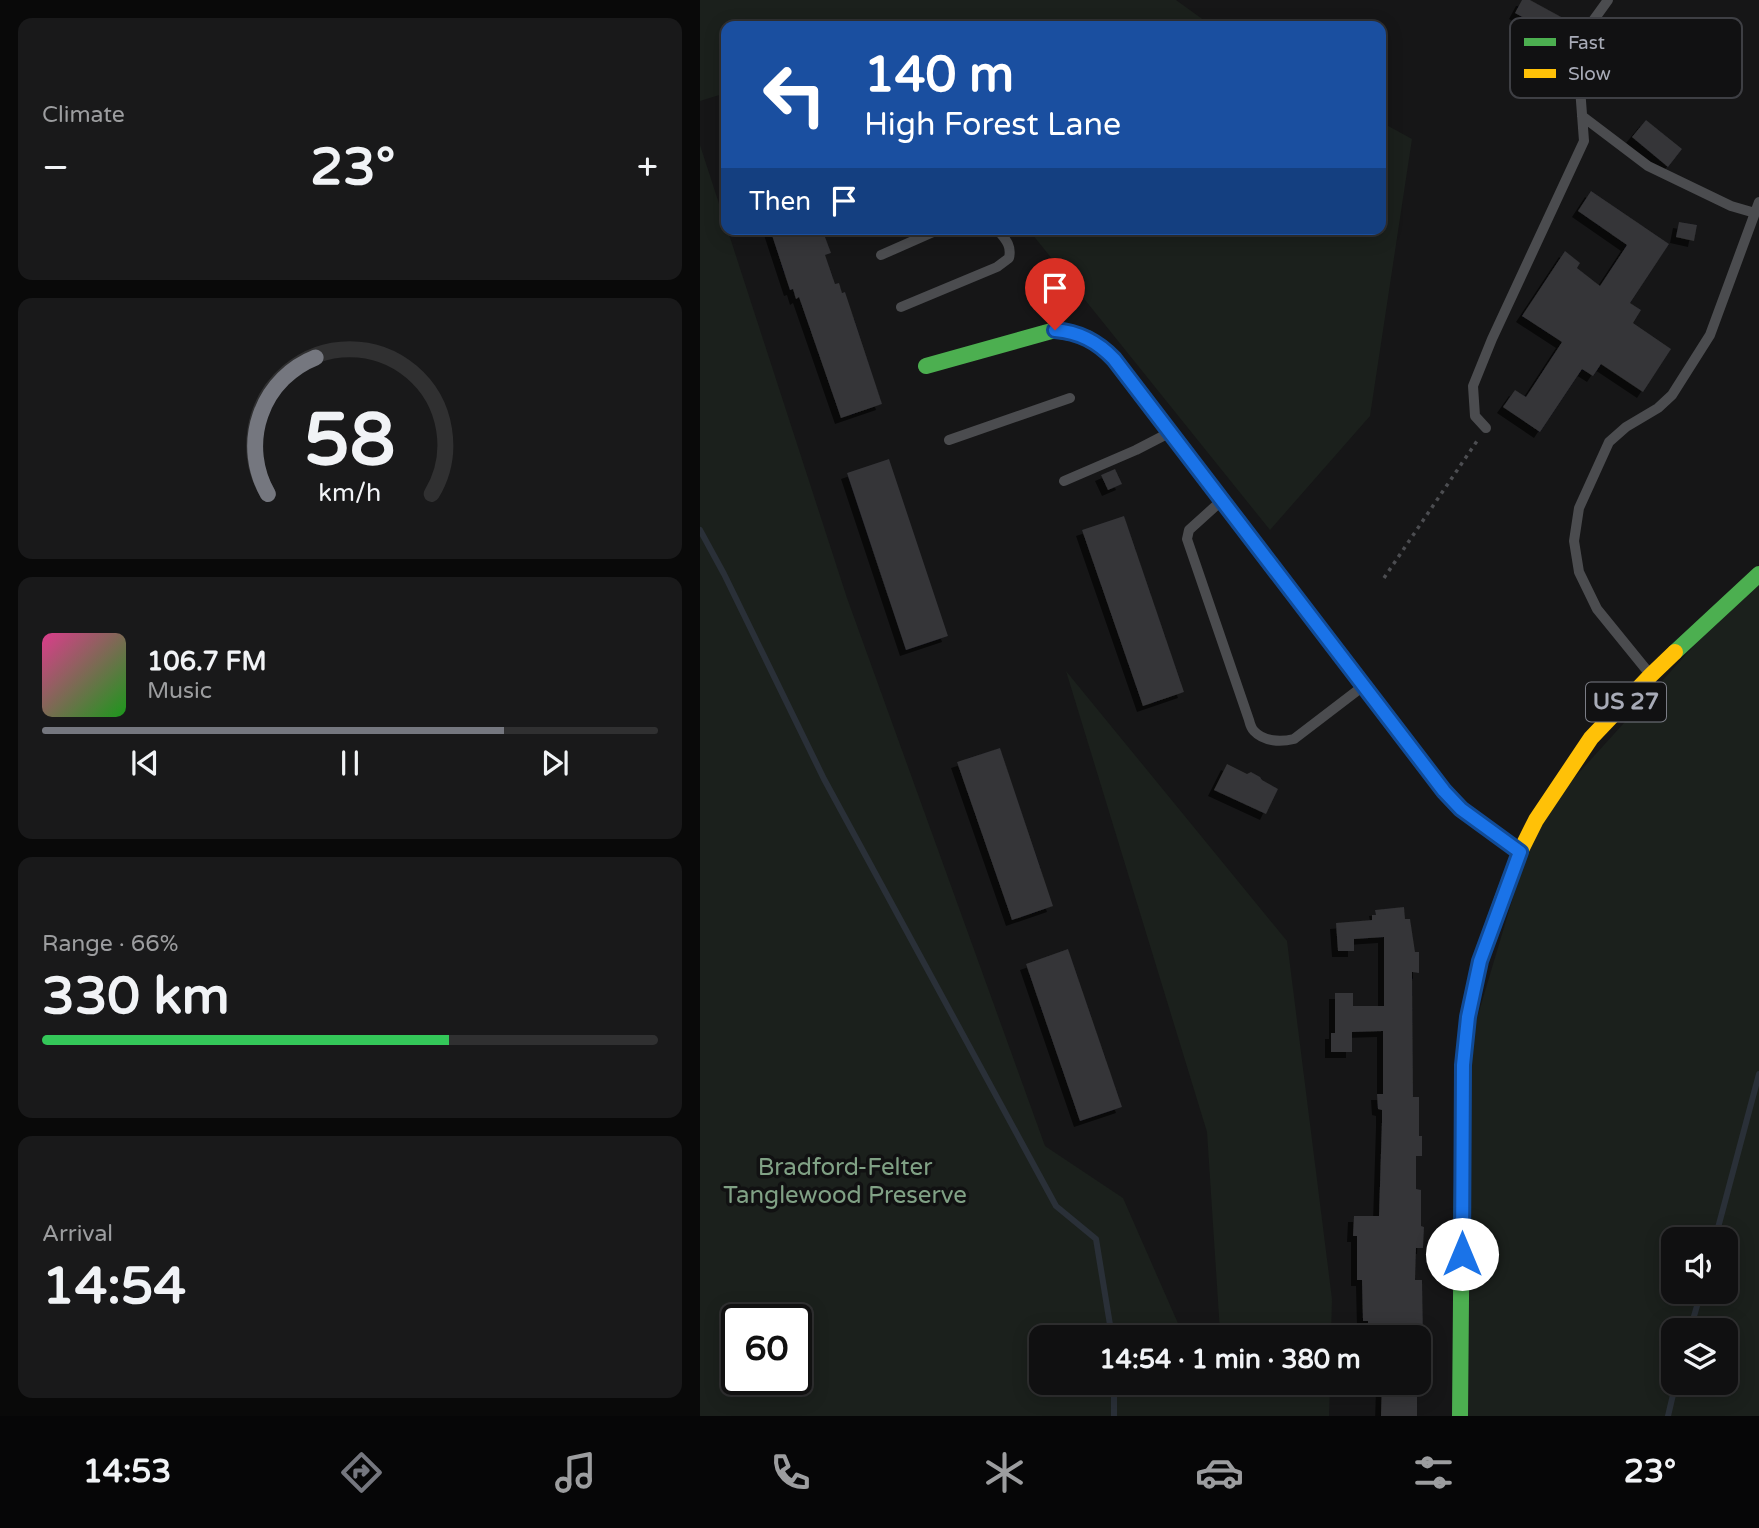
<!DOCTYPE html>
<meta charset="utf-8">
<style>
:root{--surface:#101011;--page:#19191a;--text:#f1f3f6;--muted:#9c9d9f;--line:#303031;--accent:#75777f}
body{margin:0;font-family:"Varela Round",sans-serif;background:var(--page);color:var(--text);height:100vh;display:flex;flex-direction:column;font-size:26px;white-space:nowrap}
*{box-sizing:border-box;margin:0}
p{font-size:23px;color:var(--muted)}
.icon{flex:none;width:38px;height:38px;fill:none;stroke:currentColor;stroke-width:2;stroke-linecap:round;stroke-linejoin:round}
.map{position:relative;flex:1;overflow:hidden}
.details{display:flex;flex-direction:column;gap:18px;padding:18px;background:#090909;width:700px}
.details>*{flex:none}
.hud{position:absolute;left:21px;top:21px;width:665px;height:214px;border-radius:14px;box-shadow:0 4px 18px #0003,0 0 0 2px var(--line);background:#1a4fa0;color:#fff;overflow:hidden}
.buttons{position:absolute;left:961px;top:1227px;display:grid;gap:14px}
.buttons a{display:grid;place-items:center;width:77px;height:77px;border-radius:14px;background:var(--surface);box-shadow:0 4px 18px #0003,0 0 0 2px var(--line);font-size:35px}
.speed{position:absolute;left:21px;top:1304px;display:flex;gap:14px;font-size:35px;font-weight:700;text-align:center}
.speed>*{display:grid;place-content:center;width:91px;height:91px;border-radius:50%;background:var(--surface);box-shadow:0 4px 18px #0003,0 0 0 2px var(--line);line-height:1}
.speed .limit{border:4px solid #111;border-radius:10px;background:#fff;color:#111}
.pin{position:absolute;display:grid;place-items:center;width:60px;height:60px;color:#fff;margin:-72px -30px;border-radius:50% 50% 50% 0;rotate:-45deg;box-shadow:0 0 7px #0007}
.pin .icon{rotate:45deg}
.me{position:absolute;width:77px;margin:-38px;rotate:0deg;stroke-linejoin:round;filter:drop-shadow(0 0 5px #0008)}
.turn{display:flex;align-items:center;gap:24px;height:147px;padding:0 28px;font-size:32px}
.turn .icon{width:91px;height:91px;stroke-width:2.5}
.turn b{display:block;font-size:49px;line-height:60px}
.then{display:flex;align-items:center;height:66px;padding:0 28px;background:#0003;gap:14px;font-size:26px}
.big{font-size:52px;font-weight:700;line-height:1.1}
.details .tile{flex:1;display:flex;flex-direction:column;justify-content:center;gap:10px;min-width:0;padding:0 24px;border-radius:14px;background:var(--page)}
.details .dial{align-items:center;gap:0}
.dial svg{height:182px;overflow:visible;fill:none;stroke:var(--line);stroke-width:7;stroke-linecap:round;text-anchor:middle}
.dial text{fill:var(--text);stroke:none}
.song{display:flex;align-items:center;gap:21px}
.cover{width:84px;height:84px;border-radius:10px;background:linear-gradient(135deg,hsl(330 70% 55%),hsl(120 70% 35%))}
.played{height:7px;border-radius:4px;background:linear-gradient(90deg,var(--accent) 75%,var(--line) 75%)}
.keys{display:flex;justify-content:space-around;direction:ltr}
.heat{display:flex;justify-content:space-between;align-items:center;font-size:38px;direction:ltr}
.charge{height:10px;border-radius:5px;background:linear-gradient(90deg,#34c759 66%,var(--line) 0)}
.trip{position:absolute;left:329px;top:1325px;width:402px;height:70px;border-radius:14px;background:var(--surface);box-shadow:0 4px 18px #0003,0 0 0 2px var(--line);font-weight:700;line-height:70px;text-align:center}
.tabs{display:flex;height:112px;justify-content:space-around;align-items:center;background:#060607;color:var(--muted)}
.tabs .icon{width:49px;height:49px}
.tabs .current{color:var(--accent)}
.tabs b{font-size:32px;color:var(--text)}
main{display:flex;flex:1;min-height:0}
.map>svg:first-child{display:block}
.green{fill:#1b201c;fill-rule:evenodd}
.lines{fill:none;stroke-linecap:round;stroke-linejoin:round}
.stream{stroke:#2a3038;stroke-width:6}
.building{fill:#343437;filter:url(#shadow)}
.path{stroke:#4c4d51;stroke-width:3.5;stroke-dasharray:3.5 5;stroke-linecap:butt}
.lane{stroke:#4b4c4f;stroke-width:10}
.fast{stroke:#4caf50;stroke-width:16}
.slow{stroke:#ffc107;stroke-width:16}
.route-casing{stroke:#114b97;stroke-width:18}
.route{stroke:#1a73e8;stroke-width:12}
.labels{text-anchor:middle;dominant-baseline:central;stroke-width:7;stroke-linejoin:round;paint-order:stroke}
.shield{fill:#111112;stroke:#7b7d86;stroke-width:2}
.shield-label{font-size:23px;font-weight:bold;fill:#a8abb7}
.park-label{font-size:24px;fill:#80a185;stroke:#111112}
.key{fill:#111112;stroke:#3e3f44;stroke-width:2}
.key-label{font-size:19px;fill:#a8abb7}
</style>
<main>
<section class="details">
<div class="tile"><p>Climate</p>
<div class="heat"><a>−</a><b class="big">23°</b><a>+</a></div>
</div>
<div class="tile dial"><svg viewBox="0 0 100 80">
<path d="M14 69A42 42 0 1 1 86 69"/>
<path d="M14 69A42 42 0 0 1 35 9" stroke="#75777f"/>
<text x="50" y="56" font-size="32" font-weight="700">58</text>
<text x="50" y="72" font-size="11">km/h</text>
</svg></div>
<div class="tile">
<div class="song"><i class="cover"></i><div><b>106.7 FM</b><p>Music</p></div></div>
<div class="played"></div>
<div class="keys"><svg class="icon" aria-label="previous" viewBox="0 0 24 24"><path d="M18 5L8 12l10 7zM5 5v14"/></svg><svg class="icon" aria-label="pause" viewBox="0 0 24 24"><path d="M8 5v14M16 5v14"/></svg><svg class="icon" aria-label="next" viewBox="0 0 24 24"><path d="M6 5l10 7-10 7zM19 5v14"/></svg></div>
</div>
<div class="tile"><p>Range · 66%</p><b class="big">330 km</b><div class="charge"></div></div>
<div class="tile"><p>Arrival</p><b class="big">14:54</b></div>
</section>
<div class="map">
<svg width="1059" height="1416" viewBox="0 0 1059 1416">
<defs>
<filter id="shadow"><feDropShadow dx="-6" dy="6" stdDeviation="0" flood-color="#0009"/></filter>
</defs>
<rect width="100%" height="100%" fill="#161617"/>
<path class="green" d="M0,0H476L512,26H26V93L0,101Z
M681,122L712,139L670,416L570,530L328,229H681Z
M0,145L147,598L345,1146L423,1198L484,1337H341V1382L630,1383L629,1416H0ZM37,1320H96V1379H37Z
M1059,574V1416H760L763,1065L836,820ZM973,1239H1026V1292H973ZM973,1330H1026V1382H973Z
M366,671L587,941L632,1299L631,1337H505L520,1332L507,1132Z"/>
<g class="lines">
<path class="stream" d="M0,530L24,574L124,779L356,1206L396,1239L412,1337
M1015,1239L1059,1074
M990,1330L1001,1292
M414,1382V1416
M968,1416L976,1382"/>
</g>
<path class="building" d="M822,0H830L863,18L854,34L815,13Z
M946,120L982,149L968,167L932,137Z
M891,191L969,244L930,303L941,310L933,323L971,349L943,392L901,364L893,376L882,369L840,432L803,407L815,390L826,397L862,342L822,316L865,251L880,263L877,268L900,286L927,245L878,211Z
M979,222L997,225L994,241L976,237Z
M70,229H122L131,253L125,255L135,284L139,283L142,293L145,292L182,404L141,418L99,297L96,299L93,289L90,290Z
M189,459L248,636L206,650L147,473Z
M415,469L422,484L408,490L401,475Z
M424,516L484,692L443,706L382,530Z
M300,748L353,906L312,920L257,762Z
M527,764L547,774L551,772L560,777L562,780L578,789L566,814L514,790Z
M704,907L705,919H710L715,952H719V973L712,972L713,1097H719V1136H722V1156H716V1189L721,1190V1226L724,1227L723,1248H716L715,1280H722L723,1337H668V1321H663L662,1280H657V1236H653L654,1216H679L682,1121V1110L678,1109L677,1094H683V1031L652,1032V1052H631V1033H635V993H653V1006H684V937L654,939V951H638L636,923L672,920V915H676L675,910Z
M368,949L422,1107L380,1121L326,964Z
M682,1382H717V1416H681Z"/>
<g class="lines">
<path class="path" d="M684,578L777,441"/>
<path class="lane" d="M882,116L948,166L1031,206L1055,213
M181,255L240,229
M201,307L297,267L309,258C312,245 305,239 297,229
M786,428L775,416L773,386L792,339L884,141L877,48L890,25L908,0
M249,440L370,398
M364,481L436,450L467,434
M520,502L489,530L487,539L549,720C550,724 551,728 554,731C564,742 581,742 594,739L662,687
M949,673L897,609L879,572L874,541L879,508L909,442L926,427L958,408L972,395L1010,335L1059,202"/>
<path class="fast" d="M226,366L355,330L372,333L387,338L401,347L414,359L576,571
M975,652L1059,574
M760,1416L763,1065L768,1017L780,961L802,900"/>
<path class="slow" d="M576,571L744,791L761,809L820,852
M802,900L820,852L836,820L891,738L951,675L975,652"/>
</g>
<g class="lines">
<defs>
<path id="route" d="M355,330C379,332 397,341 414,359L744,791L761,809L820,852L780,961L768,1017L763,1065L762,1254"/>
</defs>
<use href="#route" class="route-casing"/>
<use href="#route" class="route"/>
</g>
<g class="labels">
<rect class="shield" x="886" y="682.5" width="80" height="39" rx="5"/>
<g class="shield-label">
<text x="926" y="702">US 27</text>
</g>
<g class="park-label">
<text x="145" y="1167">Bradford-Felter<tspan x="145" dy="28">Tanglewood Preserve</tspan></text>
</g>
</g>
<rect x="810" y="18" width="232" height="80" rx="10" class="key"/>
<rect x="824" y="38" width="32" height="8" fill="#4caf50"/>
<rect x="824" y="69" width="32" height="9" fill="#ffc107"/>
<g class="key-label">
<text x="868" y="49">Fast</text>
<text x="868" y="80">Slow</text>
</g>
</svg>
<div class="buttons">
<a><svg class="icon" aria-label="sound" viewBox="0 0 24 24"><path d="M4 9h4l5-4v14l-5-4H4zM17 9q2 3 0 6"/></svg></a>
<a><svg class="icon" aria-label="layers" viewBox="0 0 24 24"><path d="M12 4l9 5-9 5-9-5zM3 14l9 5 9-5"/></svg></a>
</div>
<div class="speed"><div class="limit">60</div></div>
<div class="pin" style="left:355px;top:330px;background:#d93025"><svg class="icon" aria-label="arrive" viewBox="0 0 24 24"><path d="M6 21V4h12l-3 4 3 4H6"/></svg></div>
<svg class="me" style="left:762px;top:1254px" viewBox="-20 -20 40 40"><circle r="19" fill="#fff"/><path d="M0-13L10 11 0 6-10 11z" fill="#1a73e8"/></svg>
<div class="trip">14:54 · 1 min · 380 m</div>
<div class="hud">
<div class="turn"><svg class="icon" aria-label="left" viewBox="0 0 24 24"><path d="M17 20v-9H6M10 6l-5 5 5 5"/></svg><div><b>140 m</b>High Forest Lane</div></div>
<div class="then">Then<svg class="icon" aria-label="arrive" viewBox="0 0 24 24"><path d="M6 21V4h12l-3 4 3 4H6"/></svg></div>
</div>
</div>
</main>
<nav class="tabs">
<b>14:53</b>
<svg class="icon current" aria-label="directions" viewBox="0 0 24 24"><path d="M12 3l9 9-9 9-9-9zM9 14v-3h6M13 9l2 2-2 2"/></svg>
<svg class="icon" aria-label="music" viewBox="0 0 24 24"><path d="M9 18V5l10-2v13"/><circle cx="6" cy="18" r="3"/><circle cx="16" cy="16" r="3"/></svg>
<svg class="icon" aria-label="phone" viewBox="0 0 24 24"><path d="M5 4h4l2 5-3 2q2 4 5 5l2-3 5 2v4C11 20 4 13 5 4z"/></svg>
<svg class="icon" aria-label="climate" viewBox="0 0 24 24"><path d="M12 3v18M4 7l16 10M4 17L20 7"/></svg>
<svg class="icon" aria-label="car" viewBox="0 0 24 24"><path d="M5 17H2v-5l4-1 3-4h7l3 4 3 1v5h-3M9 17h6M6 11h13"/><circle cx="7" cy="17" r="2"/><circle cx="17" cy="17" r="2"/></svg>
<svg class="icon" aria-label="filters" viewBox="0 0 24 24"><path d="M4 7h16M4 17h16"/><circle cx="9" cy="7" r="2"/><circle cx="15" cy="17" r="2"/></svg>
<b>23°</b>
</nav>
